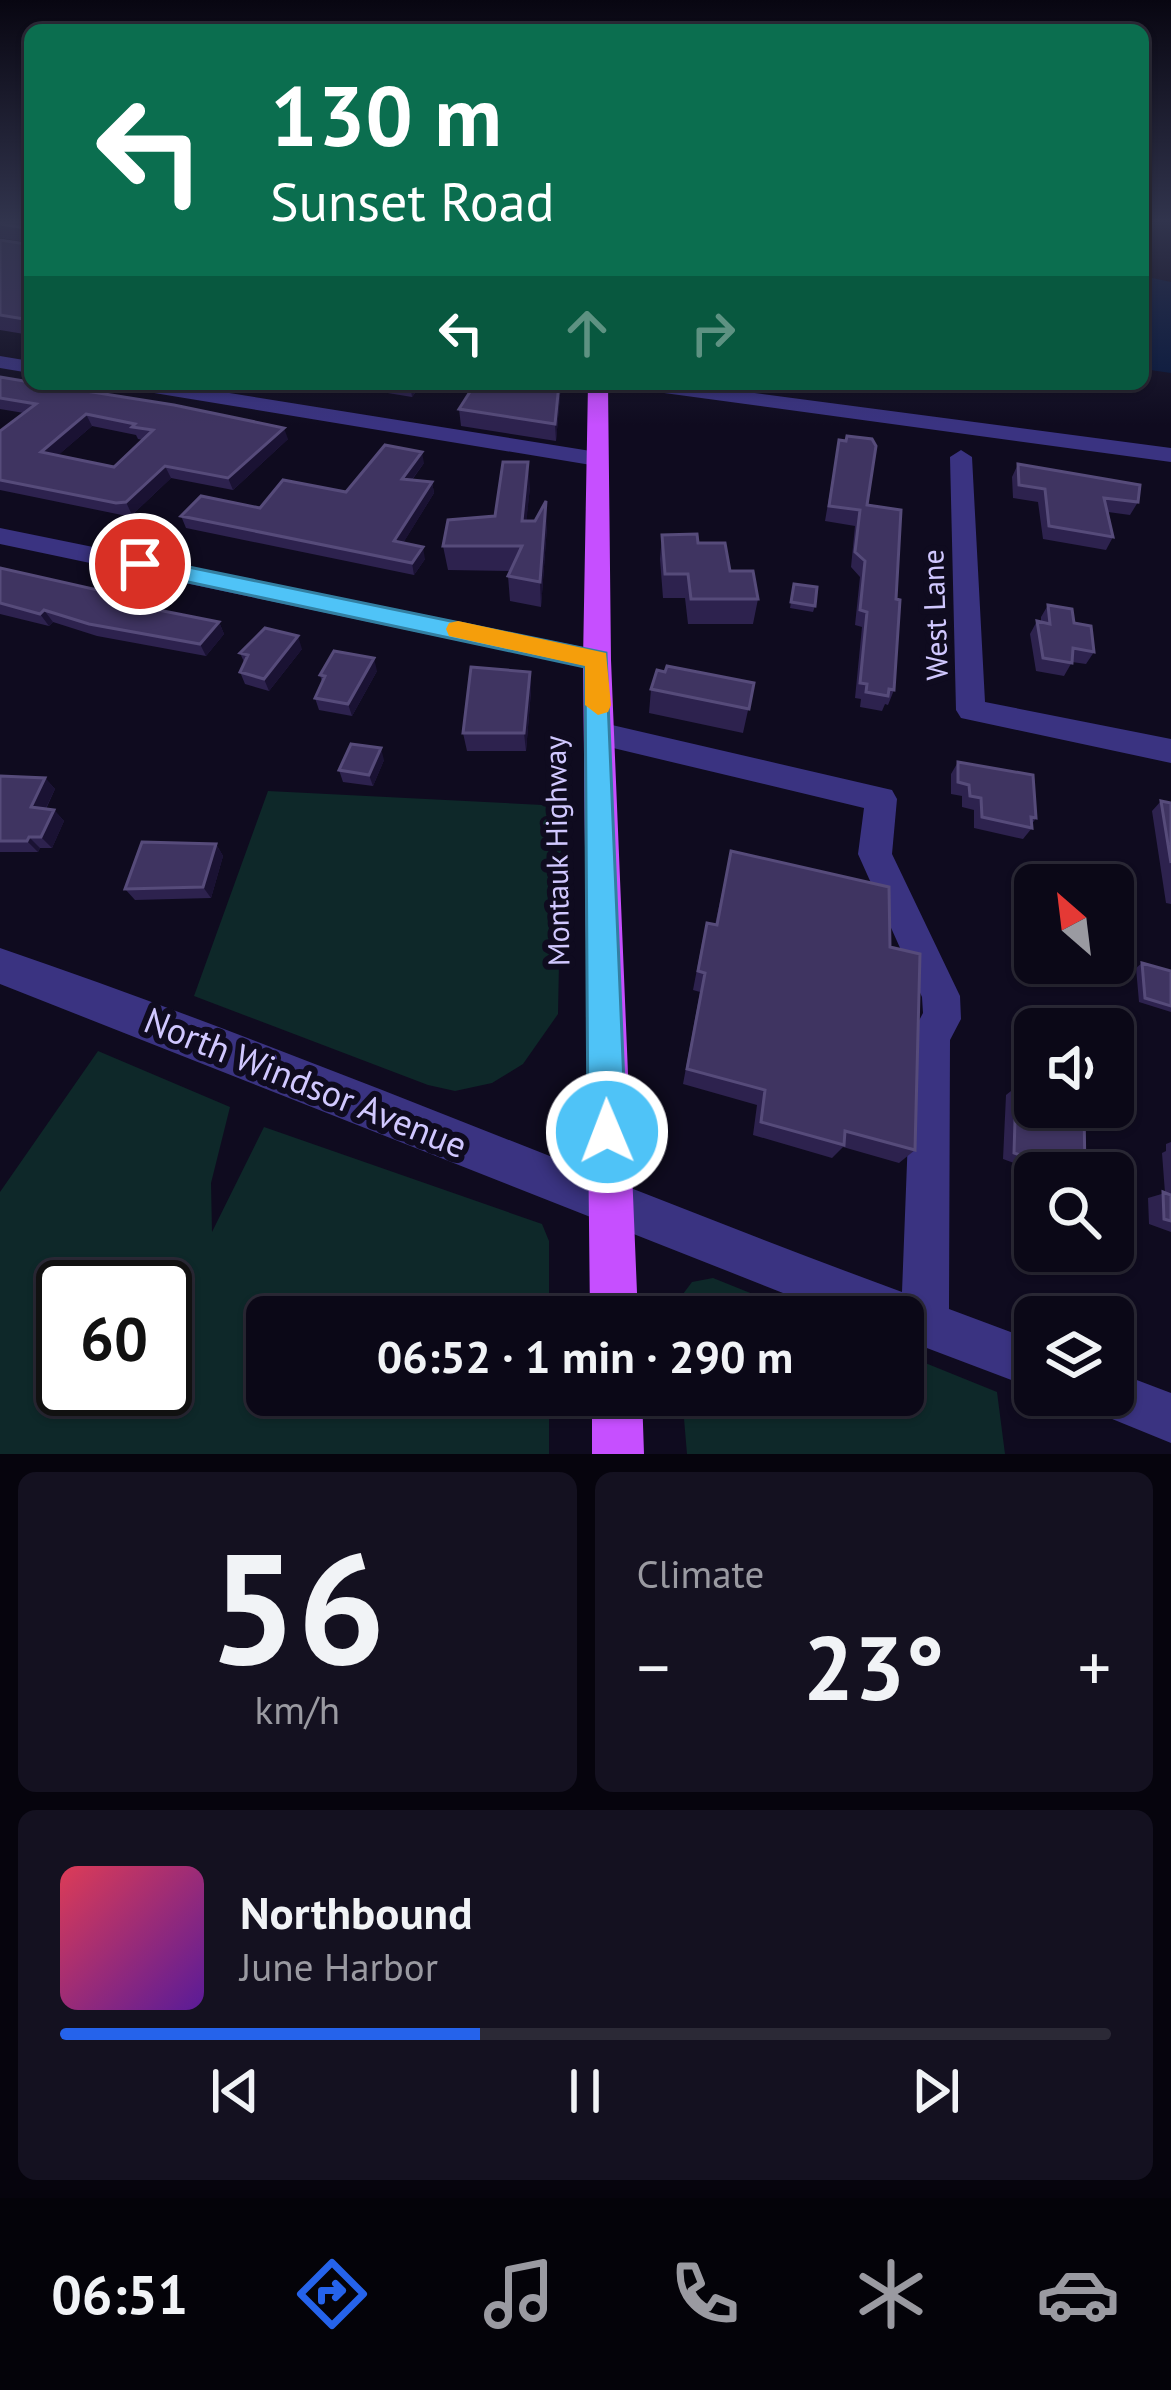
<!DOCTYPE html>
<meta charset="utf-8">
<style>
:root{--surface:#0b0817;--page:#141120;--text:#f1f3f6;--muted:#9a9aa1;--line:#2b2936;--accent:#2563eb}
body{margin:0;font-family:"PT Sans",sans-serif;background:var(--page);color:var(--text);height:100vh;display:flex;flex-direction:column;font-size:45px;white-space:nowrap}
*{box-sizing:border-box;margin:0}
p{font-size:39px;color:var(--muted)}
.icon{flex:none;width:66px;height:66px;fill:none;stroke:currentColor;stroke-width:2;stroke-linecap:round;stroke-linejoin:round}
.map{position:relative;height:1454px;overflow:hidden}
.drawer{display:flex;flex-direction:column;gap:18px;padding:18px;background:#06040d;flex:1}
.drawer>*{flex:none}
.banner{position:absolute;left:24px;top:24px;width:1125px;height:366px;border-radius:18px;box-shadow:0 3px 9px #0004,0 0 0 3px var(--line);background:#0b6e4f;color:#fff;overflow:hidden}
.needle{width:78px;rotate:332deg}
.controls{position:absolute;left:1014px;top:864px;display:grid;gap:24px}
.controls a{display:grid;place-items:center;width:120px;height:120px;border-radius:18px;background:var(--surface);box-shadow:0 3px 9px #0004,0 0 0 3px var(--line);font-size:60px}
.speed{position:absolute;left:36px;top:1260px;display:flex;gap:24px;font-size:60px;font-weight:700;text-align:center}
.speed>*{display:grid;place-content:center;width:156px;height:156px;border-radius:50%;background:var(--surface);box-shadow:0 3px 9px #0004,0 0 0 3px var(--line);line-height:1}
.speed .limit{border:6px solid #111;border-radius:18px;background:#fff;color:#111}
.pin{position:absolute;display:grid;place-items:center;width:102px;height:102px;color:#fff;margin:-51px;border:6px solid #fff;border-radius:50%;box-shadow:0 3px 12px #0007}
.me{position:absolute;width:132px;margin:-66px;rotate:359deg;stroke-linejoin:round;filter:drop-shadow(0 0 9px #0008)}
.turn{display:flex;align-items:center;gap:42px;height:252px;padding:0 48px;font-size:54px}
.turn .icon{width:156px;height:156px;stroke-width:2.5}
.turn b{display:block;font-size:84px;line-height:102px}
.lanes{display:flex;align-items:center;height:114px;padding:0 48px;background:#0003;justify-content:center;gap:60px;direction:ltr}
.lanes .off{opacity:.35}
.big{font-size:90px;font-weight:700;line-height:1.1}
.drawer .card{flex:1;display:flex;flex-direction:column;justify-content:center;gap:18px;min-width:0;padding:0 42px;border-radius:18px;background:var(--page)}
.drawer .dial{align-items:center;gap:0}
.dial b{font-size:156px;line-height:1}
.song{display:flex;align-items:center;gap:36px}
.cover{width:144px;height:144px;border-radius:18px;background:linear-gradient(135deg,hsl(350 70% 55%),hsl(270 70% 35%))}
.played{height:12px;border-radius:6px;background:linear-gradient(90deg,var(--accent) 40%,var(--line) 40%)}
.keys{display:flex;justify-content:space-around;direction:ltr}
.heat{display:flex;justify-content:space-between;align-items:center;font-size:66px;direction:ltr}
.drawer .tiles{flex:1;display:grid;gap:18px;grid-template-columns:1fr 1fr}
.card:last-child{grid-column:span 2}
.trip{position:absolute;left:246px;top:1296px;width:678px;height:120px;border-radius:18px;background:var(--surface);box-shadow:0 3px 9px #0004,0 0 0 3px var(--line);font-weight:700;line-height:120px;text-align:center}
.tab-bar{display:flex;height:192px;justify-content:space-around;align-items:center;background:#040309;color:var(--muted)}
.tab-bar .icon{width:84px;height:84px}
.tab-bar .active{color:var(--accent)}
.tab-bar b{font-size:54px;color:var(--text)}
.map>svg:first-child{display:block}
.green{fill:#0e2829;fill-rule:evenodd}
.water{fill:#06173d}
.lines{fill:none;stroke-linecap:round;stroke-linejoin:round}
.minor{fill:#3a3381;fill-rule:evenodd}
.major{fill:#c64fff;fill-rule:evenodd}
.wall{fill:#2d224e;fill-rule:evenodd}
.shaded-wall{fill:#1a1233}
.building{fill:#3f3461;stroke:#564b7a;stroke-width:3;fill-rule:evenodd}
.route{fill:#4fc3f7;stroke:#337fa1;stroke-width:3}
.slow{fill:#f59e0b}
.labels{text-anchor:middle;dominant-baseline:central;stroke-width:12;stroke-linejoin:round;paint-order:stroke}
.street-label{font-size:30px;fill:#d1c8ff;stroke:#0f0b1f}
.near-street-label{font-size:36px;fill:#d1c8ff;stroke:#0f0b1f}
</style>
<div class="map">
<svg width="1171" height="1454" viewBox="0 0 1171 1454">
<rect width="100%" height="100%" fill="#0f0b1f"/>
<path class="green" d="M268,791L562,806L558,1014L523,1064L492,1083L455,1091L428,1085L194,996Z
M98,1051L230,1107L211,1183L212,1232L264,1127L542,1224L549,1241V1317H267V1395H549V1454H0V1192ZM165,1287V1389H63V1287Z
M713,1278L810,1317H676L677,1302L692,1282Z
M903,1354L997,1392L1005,1454H687L682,1395H903Z"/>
<path class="water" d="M1143,276L1171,282V373L1143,369Z"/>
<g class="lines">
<path class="minor" d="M0,356L30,361V373L0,368Z
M126,384H173L597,452L608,459L597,466L136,390Z
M632,384H687L1171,448V462L642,390Z
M961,450L972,457L985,702L1171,739V763L961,718L956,710L950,457Z
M0,528L597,650L611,660L597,670L0,544Z
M599,722L892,790L897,799L892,854L960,996L961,1019L950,1040L949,1309L1035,1341V1389L903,1339V1317H844L0,984V948C304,1052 600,1181 902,1292L912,1034L923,1013L922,997L858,854L864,808L588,742L584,734L588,726Z
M1113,1371L1171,1393V1443L1095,1412L1087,1395H1113Z"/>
<path class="major" d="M588,384H608L611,660L638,1317H590L583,660Z
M592,1395H642L644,1454H592Z"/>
</g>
<path class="wall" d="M0,221H30V335L0,330V240L26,244V242L0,238Z
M0,377L288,439L233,490L171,478L132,515H122L0,490V431L24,413L0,409ZM92,426L136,435L138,439L143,440L114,467L57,456Z
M345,384H422L412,397L345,386Z
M475,384H561L556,441L461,426L459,409Z
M839,440L867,505L896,599L894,690L888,705L885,704L882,711L860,707L861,699L855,698L862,627L855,625L860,577L851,567L855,526L825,521Z
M424,463L412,480L432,482L434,493L403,543L425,559L414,575L186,528L181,516L260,508L346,492Z
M1018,464L1138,502L1130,515L1108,512L1113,537L1106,550L1043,539L1038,502L1013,498L1012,477Z
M530,487L526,521L547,526L541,607L510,601L508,576L510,571L448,570L443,546L495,516Z
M662,535L698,543L730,571L758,599L753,624H688L685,598H663L660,559Z
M0,568L129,597L133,605L219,622L224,634L206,656L97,636L53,622L49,626L0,614Z
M794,584L815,606L813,612L790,608Z
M1048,605L1074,623L1094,652L1086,664L1072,662L1064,676L1036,671L1030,634L1037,621L1041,622V617Z
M302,649L269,691L245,684L240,672L244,662L240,653Z
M377,671L352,716L319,710L315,698L322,682L320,675Z
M530,672L531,691L526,751H467L463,733Z
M754,683L743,733L649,713L651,689Z
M384,760L373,786L343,782L339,770Z
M958,762L1036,818L1032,824V828L1023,839L974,828V810L962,807V796L951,794V774Z
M0,776L45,778L55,789L46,809L54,810L64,821L52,848H40L38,852H0Z
M1161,801L1171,803V904L1166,903L1152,811Z
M216,844L223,856L211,898L135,900L125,889Z
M731,851L890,947L915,1150L899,1163L843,1147L832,1158L753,1135L757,1105L683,1084L700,992L693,990L702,943L707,923L715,925Z
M1142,963L1171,971V1012L1139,1002L1136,968Z
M1016,1087L1085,1173H1035V1178L1028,1176V1168L1003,1159L1006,1095Z
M1171,1142V1232L1149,1224L1148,1198L1165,1193L1162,1153L1166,1151V1144Z"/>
<path class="shaded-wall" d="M410,384H422L412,397Z
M559,384H561L556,441L555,424Z
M86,414L92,426L48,464L41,452Z
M284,428L288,439L233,490L228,478Z
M422,452L424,463L404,490L402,479Z
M528,462L530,487L524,546L522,521Z
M165,466L171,478L132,515L126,502Z
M432,482L434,493L397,553L394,541Z
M546,501L547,526L541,607L540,582Z
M423,547L425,559L414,575L412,563Z
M44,610L53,622L49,626L40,614Z
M219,622L224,634L206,656L200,644Z
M298,636L302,649L269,691L264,679Z
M374,658L377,671L352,716L348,704Z
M530,672L531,691L526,751L524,733Z
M381,748L384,760L373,786L369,775Z
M45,778L55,789L41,818L31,807Z
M54,810L64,821L52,848L41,837Z
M29,837L40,848L38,852L27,841Z
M216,844L223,856L211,898L203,887Z"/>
<path class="building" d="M0,221H30V320L0,315V240L26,244V228L0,224Z
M0,377L30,382V384H42L174,405L284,428L228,478L165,466L126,502L116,503L0,480V431L36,404L0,398ZM86,414L135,424L132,427L153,430L114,467L41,452Z
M475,384H559L555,424L459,409Z
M847,436L872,439L876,446L867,505L901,510L896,599L900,600L894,690L889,689L888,696L866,692L867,684L860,683L867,612L860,610L865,561L855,552L860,510L829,506L839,440L846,441Z
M385,445L422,452L402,479L432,482L394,541L423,547L412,563L181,516L201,496L260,508L283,480L346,492Z
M503,462H528L522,521H535L546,501L540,582L508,576L522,546H443L448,520L495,516Z
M1018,464L1140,485L1138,502L1104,498L1113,537L1049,526L1045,489L1019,485Z
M697,534L698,543H725L730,571H753L758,599H691L688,574H665L662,535Z
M0,568L129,597L123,603L219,622L200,644L89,624L44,610L40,614L0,603Z
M794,584L817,587L815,606L791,602Z
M1048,605L1072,609L1074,623L1091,626L1094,652L1073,648L1072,663L1043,658L1037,621L1050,624Z
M265,628L298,636L264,679L240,672L248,655L240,653Z
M334,651L374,658L348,704L315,698L325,676L320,675Z
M667,666L754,683L749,709L651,689L657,670L665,672Z
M471,667L530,672L524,733H463Z
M351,744L381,748L369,775L339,770Z
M958,762L1033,775L1036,818L1031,817L1032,828L982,817L981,798L970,796L969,785L958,782Z
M0,776L45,778L31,807L54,810L41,837H29L27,841H0Z
M1161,801L1171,803V863Z
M142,842L216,844L203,887L125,889Z
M731,851L889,887L890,947L920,954L915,1150L845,1131L844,1145L761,1122L765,1090L687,1069L705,973L698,971L707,923L717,925Z
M1142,963L1171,971V1006L1145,998Z
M1016,1087L1035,1093V1107H1076L1084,1110L1085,1173H1073L1060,1168V1173H1049L1039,1170L1040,1162L1014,1153Z
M1163,1192L1171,1195V1221L1164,1219Z"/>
<linearGradient id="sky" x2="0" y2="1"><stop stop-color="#080611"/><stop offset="0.52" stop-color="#31344d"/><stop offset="1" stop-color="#31344d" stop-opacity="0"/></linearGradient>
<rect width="1171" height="425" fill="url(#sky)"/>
<path class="route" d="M140,557L606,653L626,1132L620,1146L607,1151L593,1146L588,1132L585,667L132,570V559Z"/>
<path class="slow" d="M458,621L606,653L611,705L608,712L598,715L585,705V666L449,636L446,629L449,623Z"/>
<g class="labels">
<g class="street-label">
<text transform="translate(934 615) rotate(-92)">West Lane</text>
<text transform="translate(556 851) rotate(-91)">Montauk Highway</text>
</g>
<g class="near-street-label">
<text transform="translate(306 1082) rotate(22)">North Windsor Avenue</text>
</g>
</g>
</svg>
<div class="controls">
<a><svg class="needle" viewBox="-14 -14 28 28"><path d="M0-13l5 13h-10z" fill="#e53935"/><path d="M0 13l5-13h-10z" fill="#9a9aa1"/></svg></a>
<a><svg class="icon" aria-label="sound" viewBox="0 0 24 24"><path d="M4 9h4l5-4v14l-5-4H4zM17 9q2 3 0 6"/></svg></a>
<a><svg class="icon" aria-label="search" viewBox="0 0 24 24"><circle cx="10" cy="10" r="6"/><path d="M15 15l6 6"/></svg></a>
<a><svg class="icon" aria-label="layers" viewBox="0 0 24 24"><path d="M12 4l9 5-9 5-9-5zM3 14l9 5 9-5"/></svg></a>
</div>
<div class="speed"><div class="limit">60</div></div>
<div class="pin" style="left:140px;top:564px;background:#d93025"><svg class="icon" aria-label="arrive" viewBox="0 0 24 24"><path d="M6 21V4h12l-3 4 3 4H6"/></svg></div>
<svg class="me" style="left:607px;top:1132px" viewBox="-20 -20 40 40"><circle r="17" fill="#4fc3f7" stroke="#fff" stroke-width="3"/><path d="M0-11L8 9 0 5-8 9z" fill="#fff"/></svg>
<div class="trip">06:52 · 1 min · 290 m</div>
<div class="banner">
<div class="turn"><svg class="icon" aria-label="left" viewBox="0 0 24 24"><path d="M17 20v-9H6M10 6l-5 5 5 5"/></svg><div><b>130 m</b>Sunset Road</div></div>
<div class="lanes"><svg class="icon" aria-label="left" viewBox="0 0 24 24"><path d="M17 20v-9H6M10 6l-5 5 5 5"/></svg><svg class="icon off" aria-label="ahead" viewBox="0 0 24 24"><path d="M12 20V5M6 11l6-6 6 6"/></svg><svg class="icon off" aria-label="right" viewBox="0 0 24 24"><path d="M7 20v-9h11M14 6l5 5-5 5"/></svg></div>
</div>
</div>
<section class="drawer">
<div class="tiles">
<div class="card dial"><b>56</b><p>km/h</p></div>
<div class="card"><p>Climate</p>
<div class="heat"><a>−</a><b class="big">23°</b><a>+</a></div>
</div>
<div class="card">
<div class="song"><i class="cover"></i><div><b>Northbound</b><p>June Harbor</p></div></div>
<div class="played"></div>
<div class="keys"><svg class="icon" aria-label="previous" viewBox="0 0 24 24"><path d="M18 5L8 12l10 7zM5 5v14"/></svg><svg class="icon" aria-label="pause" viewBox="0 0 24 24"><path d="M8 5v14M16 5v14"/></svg><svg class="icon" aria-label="next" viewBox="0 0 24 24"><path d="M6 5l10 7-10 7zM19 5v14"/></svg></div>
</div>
</div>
</section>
<nav class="tab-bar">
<b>06:51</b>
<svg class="icon active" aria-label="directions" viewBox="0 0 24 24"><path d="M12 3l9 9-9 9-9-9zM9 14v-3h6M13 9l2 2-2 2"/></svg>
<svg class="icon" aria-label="music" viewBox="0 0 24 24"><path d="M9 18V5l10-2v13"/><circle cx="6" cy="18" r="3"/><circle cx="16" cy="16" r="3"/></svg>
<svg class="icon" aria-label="phone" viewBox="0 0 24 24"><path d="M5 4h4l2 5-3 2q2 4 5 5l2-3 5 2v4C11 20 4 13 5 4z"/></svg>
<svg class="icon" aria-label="climate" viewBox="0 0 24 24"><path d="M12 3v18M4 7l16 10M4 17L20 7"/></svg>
<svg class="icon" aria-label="car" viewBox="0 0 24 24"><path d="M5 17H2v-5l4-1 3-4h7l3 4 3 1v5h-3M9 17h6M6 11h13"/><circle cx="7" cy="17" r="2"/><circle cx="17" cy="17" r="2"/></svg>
</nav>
